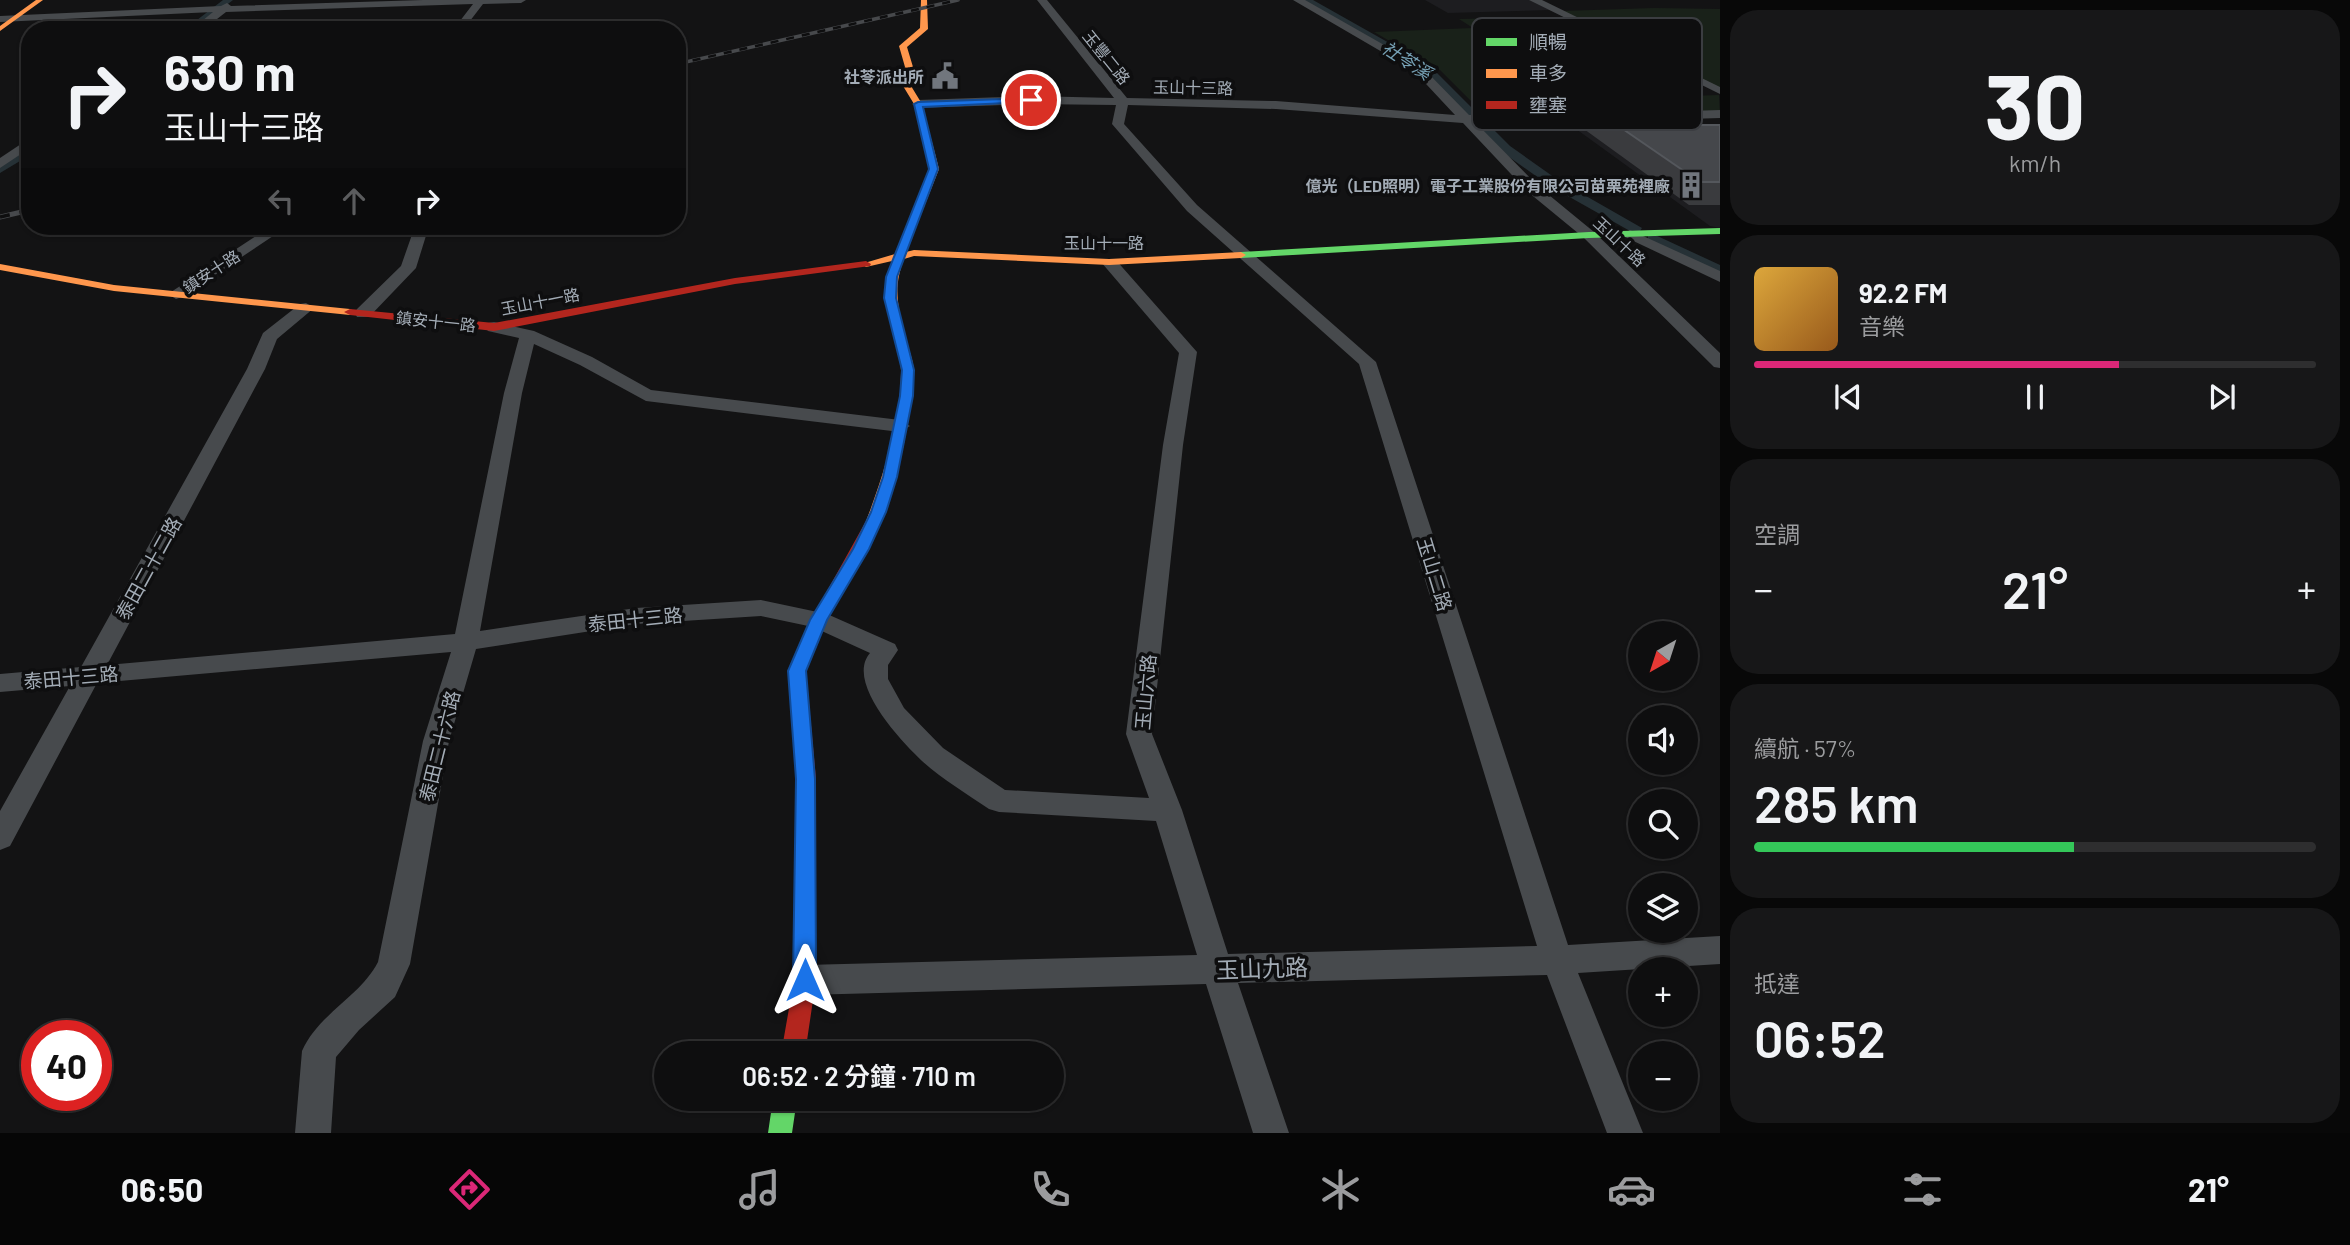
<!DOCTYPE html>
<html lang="zh-TW">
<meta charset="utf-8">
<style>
:root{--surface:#0e0e0f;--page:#171718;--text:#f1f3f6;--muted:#9b9c9e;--line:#2e2e2f;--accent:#db2777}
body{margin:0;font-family:Barlow,"Noto Sans TC",sans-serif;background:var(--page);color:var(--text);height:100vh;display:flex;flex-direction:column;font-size:26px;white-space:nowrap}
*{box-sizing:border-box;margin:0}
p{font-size:23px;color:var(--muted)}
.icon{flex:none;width:38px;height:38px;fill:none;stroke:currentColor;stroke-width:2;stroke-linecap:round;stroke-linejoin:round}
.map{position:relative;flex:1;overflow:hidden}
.details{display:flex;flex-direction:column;gap:10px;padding:10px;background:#080808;width:630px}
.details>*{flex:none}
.top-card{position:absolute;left:21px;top:21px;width:665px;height:214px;border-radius:28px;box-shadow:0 2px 5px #0004,0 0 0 2px var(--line);background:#0e0e0f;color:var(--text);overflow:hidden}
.needle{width:46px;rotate:219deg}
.controls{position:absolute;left:1628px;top:621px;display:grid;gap:14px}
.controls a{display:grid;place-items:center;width:70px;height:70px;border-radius:50%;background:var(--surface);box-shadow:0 2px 5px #0004,0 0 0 2px var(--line);font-size:35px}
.speed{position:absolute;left:21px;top:1020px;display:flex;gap:14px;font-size:35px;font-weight:700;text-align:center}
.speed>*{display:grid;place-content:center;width:91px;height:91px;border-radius:50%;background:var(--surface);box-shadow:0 2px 5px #0004,0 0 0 2px var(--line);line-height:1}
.speed .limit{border:10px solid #d22;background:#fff;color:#111}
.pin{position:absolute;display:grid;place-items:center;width:60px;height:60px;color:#fff;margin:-30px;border:4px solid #fff;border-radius:50%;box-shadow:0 2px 7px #0007}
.me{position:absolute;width:77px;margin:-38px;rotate:0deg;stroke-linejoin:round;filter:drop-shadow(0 0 5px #0008)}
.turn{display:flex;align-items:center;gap:24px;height:147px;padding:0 28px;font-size:32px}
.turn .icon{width:91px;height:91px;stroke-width:2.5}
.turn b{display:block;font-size:49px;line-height:60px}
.lanes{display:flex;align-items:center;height:66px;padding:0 28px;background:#0003;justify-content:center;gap:35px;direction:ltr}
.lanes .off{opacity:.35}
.big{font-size:52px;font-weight:600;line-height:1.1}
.details .tile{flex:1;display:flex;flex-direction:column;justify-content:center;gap:10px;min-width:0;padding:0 24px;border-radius:28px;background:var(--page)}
.details .dial{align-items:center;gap:0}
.dial b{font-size:91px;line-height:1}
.song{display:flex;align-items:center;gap:21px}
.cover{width:84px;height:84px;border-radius:10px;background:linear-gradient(135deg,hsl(40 70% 55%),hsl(30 70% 35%))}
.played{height:7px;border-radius:4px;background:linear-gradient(90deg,var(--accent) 65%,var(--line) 65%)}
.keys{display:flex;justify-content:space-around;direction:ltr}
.heat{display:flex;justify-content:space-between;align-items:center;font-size:38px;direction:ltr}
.charge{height:10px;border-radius:5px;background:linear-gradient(90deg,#34c759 57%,var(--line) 0)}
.trip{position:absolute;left:654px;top:1041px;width:410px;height:70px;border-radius:35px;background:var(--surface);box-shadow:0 2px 5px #0004,0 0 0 2px var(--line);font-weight:600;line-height:70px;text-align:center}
.tabs{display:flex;height:112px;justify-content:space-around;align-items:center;background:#060606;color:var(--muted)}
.tabs .icon{width:49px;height:49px}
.tabs .selected{color:var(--accent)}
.tabs b{font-size:32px;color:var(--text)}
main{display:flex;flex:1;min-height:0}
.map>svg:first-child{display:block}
.built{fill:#1d1d20}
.green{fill:#192119}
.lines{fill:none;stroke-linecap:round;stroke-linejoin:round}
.canal{fill:#263136;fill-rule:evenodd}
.street{fill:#474a4d;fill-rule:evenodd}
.fast{fill:#63d668;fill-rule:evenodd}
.slow{fill:#ff974d;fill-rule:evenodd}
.jam{fill:#b3261e;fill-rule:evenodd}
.rail-far1-casing{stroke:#47494c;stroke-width:3.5}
.rail-casing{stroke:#47494c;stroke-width:5}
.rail-far1{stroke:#0e0e0f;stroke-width:2.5;stroke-dasharray:8;stroke-linecap:butt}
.rail{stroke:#0e0e0f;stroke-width:3.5;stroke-dasharray:10;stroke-linecap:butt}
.wall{fill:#3a3b3e}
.building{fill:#45474b;stroke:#54575c;stroke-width:2}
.route{fill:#1a73e8;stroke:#114b97;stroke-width:2}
.labels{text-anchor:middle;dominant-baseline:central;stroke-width:7;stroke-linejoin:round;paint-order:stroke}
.far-street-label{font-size:16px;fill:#a3acb6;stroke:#0e0e0f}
.far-poi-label{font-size:16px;font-weight:bold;fill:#a3acb6;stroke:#0e0e0f;text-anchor:end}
.far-water-label{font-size:18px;font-style:italic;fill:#76a1b5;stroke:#0e0e0f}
.street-label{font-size:19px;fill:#a3acb6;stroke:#0e0e0f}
.near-street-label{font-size:23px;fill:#a3acb6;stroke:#0e0e0f}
.key{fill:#0e0e0f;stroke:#3b3d41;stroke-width:2}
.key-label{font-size:19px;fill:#a3acb6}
</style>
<main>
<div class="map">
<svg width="1720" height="1133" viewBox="0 0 1720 1133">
<rect width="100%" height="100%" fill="#131314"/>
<path class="built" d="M1425,0H1530L1550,10L1448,13Z
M1659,119L1720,161V228L1710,226L1565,121Z"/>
<path class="green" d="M1654,8L1720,9V88L1562,11Z
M1564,17L1638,55L1579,57L1541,48L1523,37L1495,39L1596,99L1719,95L1720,114L1488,118L1440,70L1374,32L1473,28L1459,19Z"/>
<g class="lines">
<path class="canal" d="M223,0H233L195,30H184Z
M1303,0H1313L1430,66L1510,146L1558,180L1642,228L1640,231H1630L1550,186L1502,152L1422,70Z
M30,145V155L0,173V163Z
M1653,234L1720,265V275L1648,241V235Z"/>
<path class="street" d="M423,0H526L521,3L483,4L463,30H453L473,4L226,12L203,30H191L213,12L0,22V16L221,6L227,3L231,6Z
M1037,0H1047L1127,98L1276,101L1455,115L1413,70L1293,0H1305L1421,66L1469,115L1608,113L1614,117L1608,121L1476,123L1538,186L1594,232L1720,353V368L1714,367L1584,238L1528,192L1463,123L1276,109L1128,105L1124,124L1197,205L1376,362L1568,945L1720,936V964L1578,973L1643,1133H1607L1547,975L1238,983L1289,1133H1253L1206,984L805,995L794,991L789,980L794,969L805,965L1197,955L1156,821L999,812L989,809C967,794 942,779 922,761C901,741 845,682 870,653L813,627L761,616L636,624L476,649L449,741L410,964L395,997L359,1030L336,1057L331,1133H295L302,1051C318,1014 360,997 378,962L423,741L451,652L97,683L10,846L0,850V811L70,686L0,692V674L81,667L247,369L263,333L300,304L306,303L314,308L277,339L265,369L107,665L455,634L504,393L519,338L488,331L485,327L488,323L494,322L534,331L592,357L651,390L900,420L910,426L900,432L646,401L580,365L534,344L522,393L480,631L636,608L761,600L827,614L895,644L898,650L888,665V679L904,708L943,748L1005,790L1149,798L1126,734L1163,445L1179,353L1101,262L1103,259H1115L1197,352L1183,445L1152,734L1182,810L1228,954L1537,946L1359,364L1187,211L1112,124L1116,105L1031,104L918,108L912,104L918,100L1031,96L1114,98Z
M1529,0H1542L1720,87V94Z
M1720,110V118L1657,120L1651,116L1657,112Z
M30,138V148L0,168V158Z
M271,226H288L182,297L176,299L168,294Z
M415,226H429L416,268L369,317H357L355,313L357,309L401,266Z
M1630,230L1720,271V282L1625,237L1623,234Z"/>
<path class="fast" d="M1720,228V234L1589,238L1241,258L1236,255L1241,252L1589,232Z
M773,1099H797L792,1133H768Z"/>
<path class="slow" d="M36,0H43L0,31V26Z
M921,0H927L928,29L907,47L913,67L908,81L922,104L939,169L906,252L914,250L1109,259L1241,252L1246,255L1241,258L1109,265L914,256L904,259C891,292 900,313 908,347C911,355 914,365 914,373C914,396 894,520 874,526L866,521C883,478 901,419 901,373C902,331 873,307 892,261L866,267L861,264L895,254L929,169L914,104L900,81L905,67L899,46L920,28Z
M0,264L114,285L350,309L356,312L350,315L114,291L0,270Z"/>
<path class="jam" d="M866,261L871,264L870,266L735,284L494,331L350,315L344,312L350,309L494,323L735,278Z
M874,516L882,521L827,620L806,671L816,779V980L805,1054H781L794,980L796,779L788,671L811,620L866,521Z"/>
<defs>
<path id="rail-far1" d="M677,64L958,0"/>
<path id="rail" d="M0,217L30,210"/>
</defs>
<use href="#rail-far1" class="rail-far1-casing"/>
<use href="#rail" class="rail-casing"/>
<use href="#rail-far1" class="rail-far1"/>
<use href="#rail" class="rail"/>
</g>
<path class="wall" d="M1585,103L1701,125H1720V205H1689L1577,124Z"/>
<path class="building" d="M1663,101L1701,125H1720V182H1700L1585,103Z"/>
<path class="route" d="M1034,98L1031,102L923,107L938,169L897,277L896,298L914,370L913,396L897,477L886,512L869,549L827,620L806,671L815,779L816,980L813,988L805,991L797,988L793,980L796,779L788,671L810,620L853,549L871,512L883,477L900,396L902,370L884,298L886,277L929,169L914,104L918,102Z"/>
<defs>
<symbol id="civic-bare" viewBox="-9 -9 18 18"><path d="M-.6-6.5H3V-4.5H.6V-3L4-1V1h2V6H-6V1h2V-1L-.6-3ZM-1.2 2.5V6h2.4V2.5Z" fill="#71767d" stroke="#0e0e0f" stroke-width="2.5" paint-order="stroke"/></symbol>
<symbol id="building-bare" viewBox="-9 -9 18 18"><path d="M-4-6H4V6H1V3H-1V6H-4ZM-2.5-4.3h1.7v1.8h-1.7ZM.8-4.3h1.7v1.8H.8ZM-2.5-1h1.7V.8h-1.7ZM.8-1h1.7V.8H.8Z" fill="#71767d" stroke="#0e0e0f" stroke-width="2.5" paint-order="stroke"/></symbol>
</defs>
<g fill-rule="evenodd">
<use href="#civic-bare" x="926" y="57" width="38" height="38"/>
<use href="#building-bare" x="1672" y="166" width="38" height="38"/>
</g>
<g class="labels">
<g class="far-street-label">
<text transform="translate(1107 57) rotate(51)">玉豐二路</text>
<text transform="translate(1193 87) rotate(1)">玉山十三路</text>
<text transform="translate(1620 241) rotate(43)">玉山十路</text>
<text x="1104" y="242">玉山十一路</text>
<text transform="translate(211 271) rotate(-33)">鎮安十路</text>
<text transform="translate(540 301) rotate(-11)">玉山十一路</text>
<text transform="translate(436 321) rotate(6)">鎮安十一路</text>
</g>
<g class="far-poi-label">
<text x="924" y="76">社苓派出所</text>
<text x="1670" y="185">億光（LED照明）電子工業股份有限公司苗栗苑裡廠</text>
</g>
<g class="far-water-label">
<text transform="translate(1407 60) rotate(33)">社苓溪</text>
</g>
<g class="street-label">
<text transform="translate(148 568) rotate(-61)">泰田二十二路</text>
<text transform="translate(1435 574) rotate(73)">玉山二路</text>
<text transform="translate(635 619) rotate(-6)">泰田十三路</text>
<text transform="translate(71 677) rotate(-5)">泰田十三路</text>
<text transform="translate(1145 692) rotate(-85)">玉山六路</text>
<text transform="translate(439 746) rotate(-76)">泰田二十六路</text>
</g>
<g class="near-street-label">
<text transform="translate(1262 968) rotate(-2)">玉山九路</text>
</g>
</g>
<rect x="1472" y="18" width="230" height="112" rx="10" class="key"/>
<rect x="1486" y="38" width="31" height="8" fill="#63d668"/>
<rect x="1486" y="69" width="31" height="9" fill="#ff974d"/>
<rect x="1486" y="101" width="31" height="8" fill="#b3261e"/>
<g class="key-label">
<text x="1529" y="49">順暢</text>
<text x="1529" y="80">車多</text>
<text x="1529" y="112">壅塞</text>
</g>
</svg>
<div class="controls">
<a><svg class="needle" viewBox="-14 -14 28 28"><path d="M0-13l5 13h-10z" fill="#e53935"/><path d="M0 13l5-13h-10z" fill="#9b9c9e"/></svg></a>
<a><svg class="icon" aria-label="sound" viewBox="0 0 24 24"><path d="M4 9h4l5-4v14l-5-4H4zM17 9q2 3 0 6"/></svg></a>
<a><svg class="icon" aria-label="search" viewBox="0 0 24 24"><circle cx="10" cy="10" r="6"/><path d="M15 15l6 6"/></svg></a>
<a><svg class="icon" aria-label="layers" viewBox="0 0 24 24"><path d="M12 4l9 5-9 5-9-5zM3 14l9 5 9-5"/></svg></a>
<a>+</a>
<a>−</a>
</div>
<div class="speed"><div class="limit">40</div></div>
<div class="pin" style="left:1031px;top:100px;background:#d93025"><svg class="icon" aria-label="arrive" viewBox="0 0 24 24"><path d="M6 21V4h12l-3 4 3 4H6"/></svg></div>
<svg class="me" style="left:805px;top:980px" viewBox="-20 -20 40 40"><path d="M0-17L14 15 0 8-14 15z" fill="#1a73e8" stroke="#fff" stroke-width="4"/></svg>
<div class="trip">06:52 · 2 分鐘 · 710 m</div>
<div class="top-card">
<div class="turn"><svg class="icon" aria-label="right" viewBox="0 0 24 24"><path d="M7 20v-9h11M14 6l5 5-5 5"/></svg><div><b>630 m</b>玉山十三路</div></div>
<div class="lanes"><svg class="icon off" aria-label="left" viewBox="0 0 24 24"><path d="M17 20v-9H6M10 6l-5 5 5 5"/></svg><svg class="icon off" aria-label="ahead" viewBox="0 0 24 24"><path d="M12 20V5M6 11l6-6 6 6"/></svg><svg class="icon" aria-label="right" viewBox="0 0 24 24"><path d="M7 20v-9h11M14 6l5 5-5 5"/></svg></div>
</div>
</div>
<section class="details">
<div class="tile dial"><b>30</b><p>km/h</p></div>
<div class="tile">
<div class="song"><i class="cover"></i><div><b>92.2 FM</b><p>音樂</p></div></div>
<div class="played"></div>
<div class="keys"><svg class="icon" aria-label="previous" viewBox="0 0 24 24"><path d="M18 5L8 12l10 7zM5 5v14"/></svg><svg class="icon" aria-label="pause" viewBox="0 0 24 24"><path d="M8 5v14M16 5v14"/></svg><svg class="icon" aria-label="next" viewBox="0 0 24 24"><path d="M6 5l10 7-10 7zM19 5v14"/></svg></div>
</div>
<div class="tile"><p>空調</p>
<div class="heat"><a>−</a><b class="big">21°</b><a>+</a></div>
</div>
<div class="tile"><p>續航 · 57%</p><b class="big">285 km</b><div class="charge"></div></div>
<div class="tile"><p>抵達</p><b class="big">06:52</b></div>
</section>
</main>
<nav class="tabs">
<b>06:50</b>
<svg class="icon selected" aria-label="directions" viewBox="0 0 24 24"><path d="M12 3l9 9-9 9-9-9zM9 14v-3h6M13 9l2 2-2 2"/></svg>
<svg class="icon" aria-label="music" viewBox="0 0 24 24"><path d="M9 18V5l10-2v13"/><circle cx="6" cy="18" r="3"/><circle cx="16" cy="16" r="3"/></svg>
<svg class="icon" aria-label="phone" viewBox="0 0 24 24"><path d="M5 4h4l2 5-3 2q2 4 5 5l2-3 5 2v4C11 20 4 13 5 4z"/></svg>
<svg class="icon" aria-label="climate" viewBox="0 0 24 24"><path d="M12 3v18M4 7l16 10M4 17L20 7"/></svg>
<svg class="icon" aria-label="car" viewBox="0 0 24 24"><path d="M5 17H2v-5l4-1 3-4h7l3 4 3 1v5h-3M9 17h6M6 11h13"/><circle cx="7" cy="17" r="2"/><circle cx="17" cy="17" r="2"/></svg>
<svg class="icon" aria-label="filters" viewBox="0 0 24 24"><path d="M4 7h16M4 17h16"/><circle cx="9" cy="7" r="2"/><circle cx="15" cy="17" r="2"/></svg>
<b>21°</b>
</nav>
